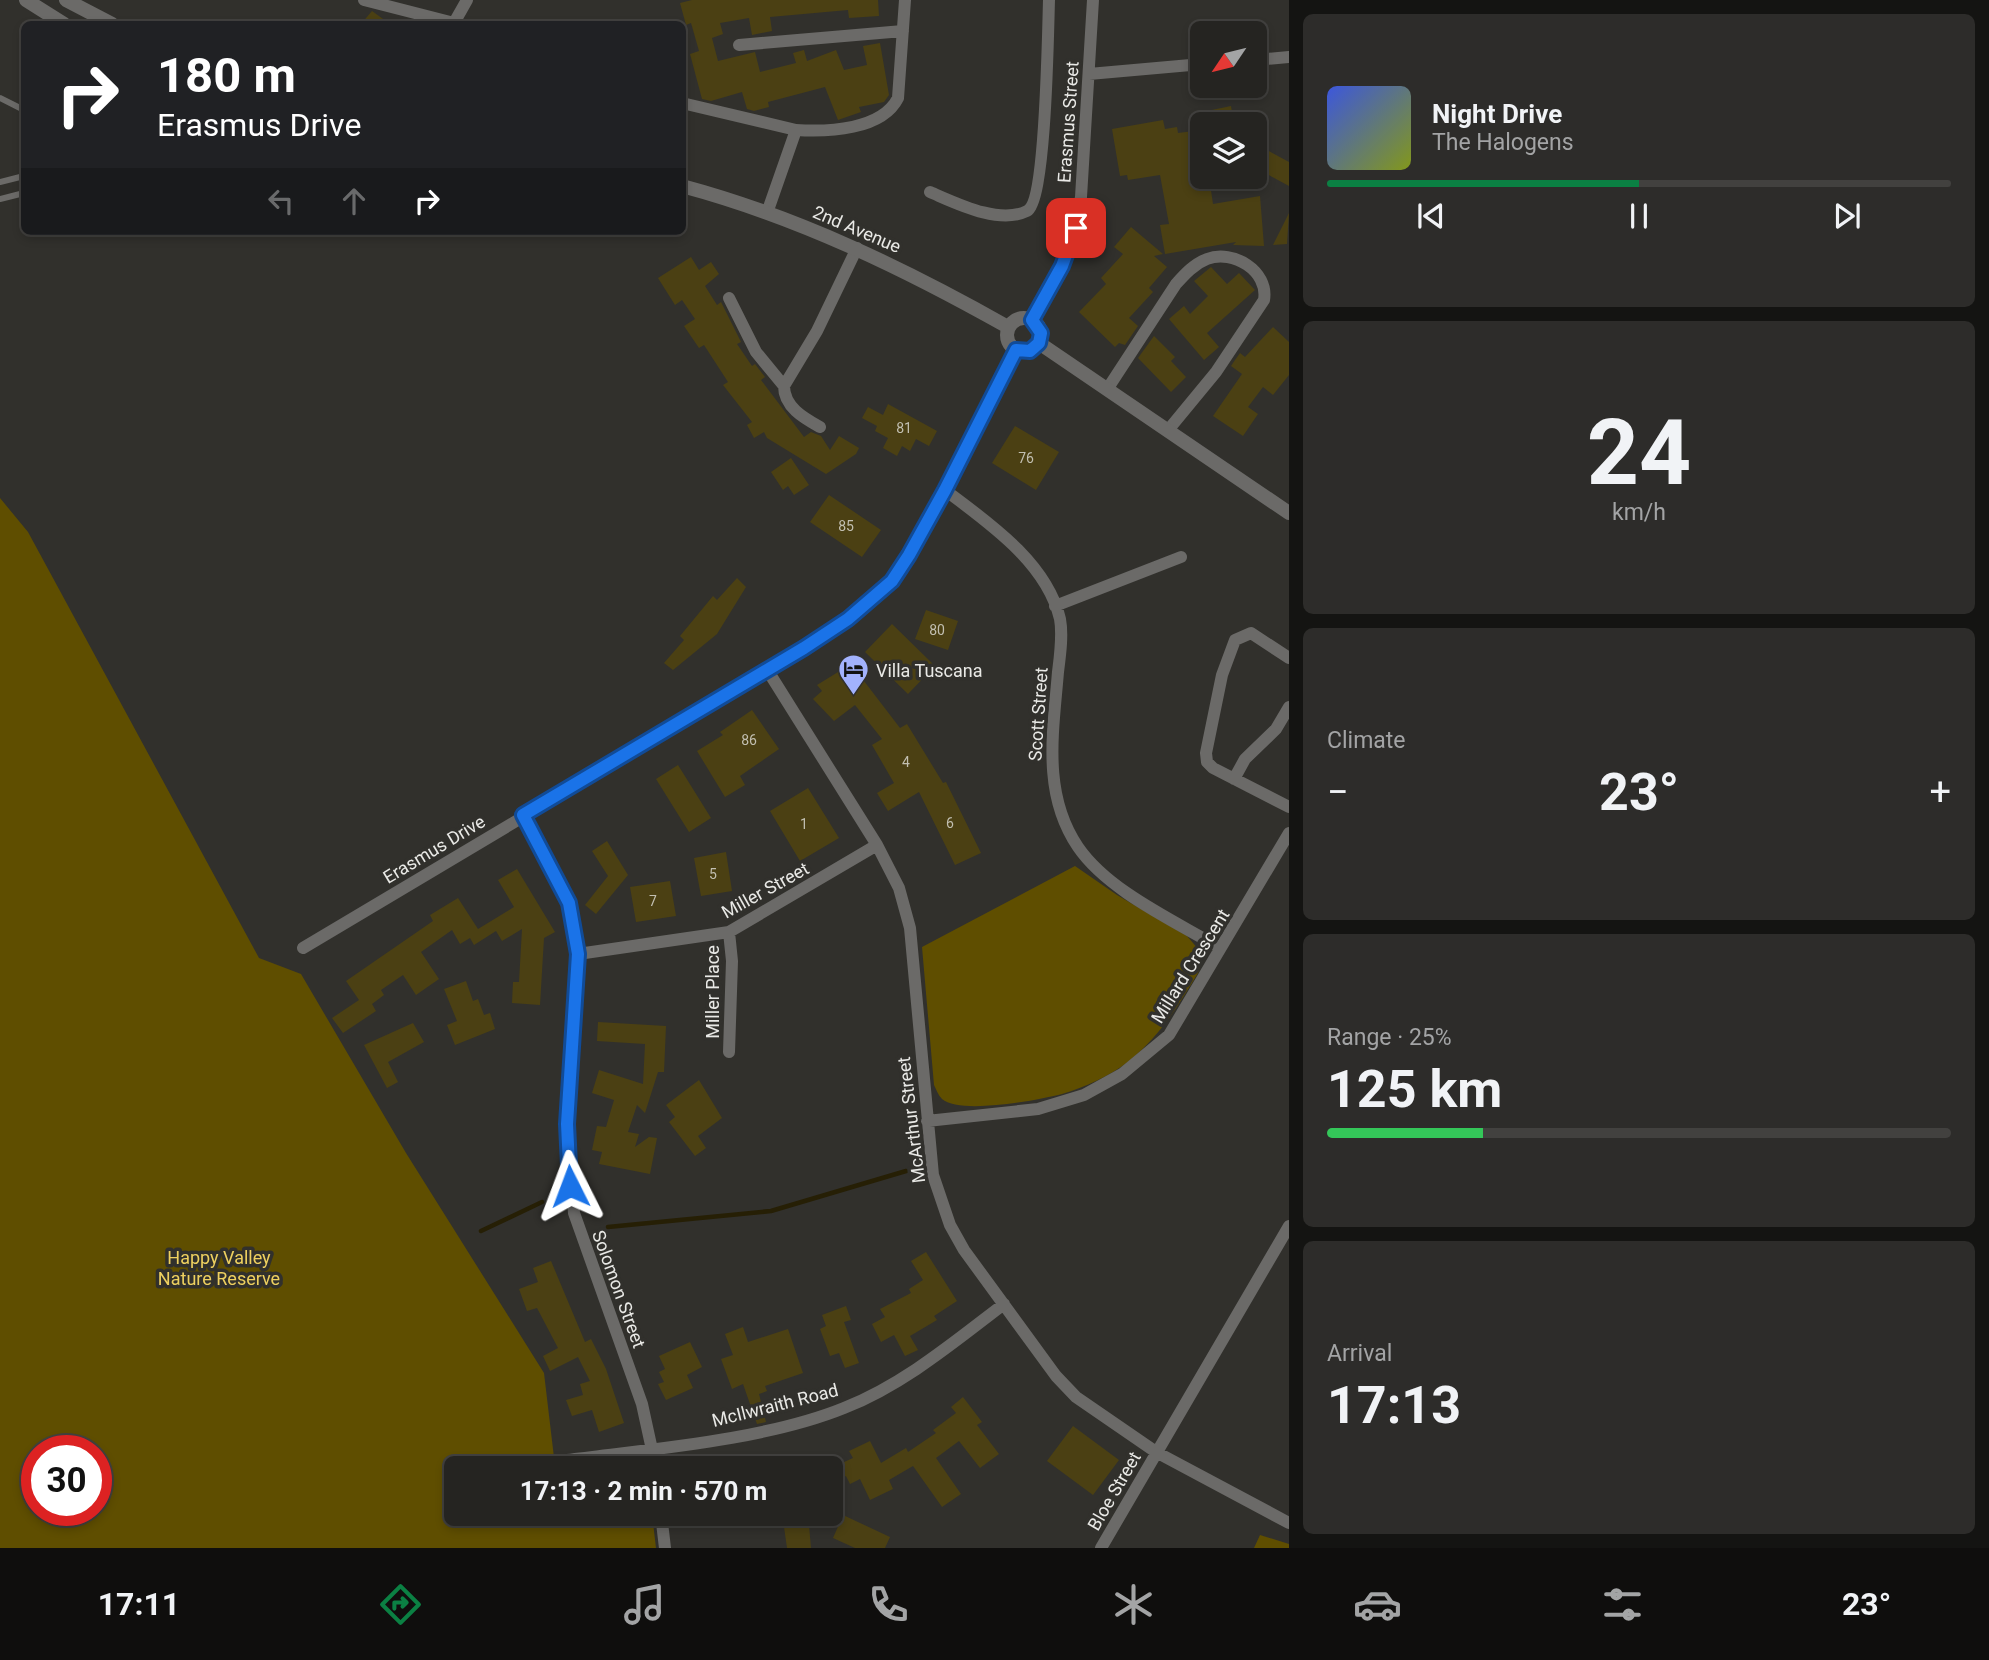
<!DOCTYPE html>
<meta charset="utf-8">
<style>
:root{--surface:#252421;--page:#2d2c2a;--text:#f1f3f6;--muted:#a3a4a5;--line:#42413f;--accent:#0b8043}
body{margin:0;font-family:Roboto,sans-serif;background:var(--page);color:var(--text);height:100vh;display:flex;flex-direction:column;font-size:26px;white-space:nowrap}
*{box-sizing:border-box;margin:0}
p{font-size:23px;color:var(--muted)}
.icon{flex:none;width:38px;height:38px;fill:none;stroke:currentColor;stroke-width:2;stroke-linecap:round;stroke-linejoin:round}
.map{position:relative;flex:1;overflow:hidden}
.sheet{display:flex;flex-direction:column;gap:14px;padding:14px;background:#141412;width:700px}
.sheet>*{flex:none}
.guide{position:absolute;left:21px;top:21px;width:665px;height:214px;border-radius:10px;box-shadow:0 4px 10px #0003,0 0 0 2px var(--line);background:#202124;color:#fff;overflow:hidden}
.needle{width:46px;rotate:235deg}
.fabs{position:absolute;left:1190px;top:21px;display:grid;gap:14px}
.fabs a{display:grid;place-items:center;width:77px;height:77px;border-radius:10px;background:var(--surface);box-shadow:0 4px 10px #0003,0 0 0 2px var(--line);font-size:35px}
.speed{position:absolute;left:21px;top:1435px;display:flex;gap:14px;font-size:35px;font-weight:700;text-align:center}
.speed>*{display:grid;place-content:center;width:91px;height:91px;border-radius:50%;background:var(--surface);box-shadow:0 4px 10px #0003,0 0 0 2px var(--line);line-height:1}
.speed .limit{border:10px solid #d22;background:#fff;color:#111}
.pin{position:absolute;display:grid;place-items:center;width:60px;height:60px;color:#fff;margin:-30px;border-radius:14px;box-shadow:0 4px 10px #0006}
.me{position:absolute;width:77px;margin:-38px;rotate:357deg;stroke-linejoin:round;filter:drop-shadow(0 0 5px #0008)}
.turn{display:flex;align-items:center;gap:24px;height:147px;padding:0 21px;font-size:32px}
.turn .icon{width:91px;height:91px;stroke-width:2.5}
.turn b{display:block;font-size:49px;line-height:60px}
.lanes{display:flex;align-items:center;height:66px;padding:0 21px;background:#0003;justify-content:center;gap:35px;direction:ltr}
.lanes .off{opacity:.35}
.big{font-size:52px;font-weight:700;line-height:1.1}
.sheet .widget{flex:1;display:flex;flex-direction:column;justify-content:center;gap:10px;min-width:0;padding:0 24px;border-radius:10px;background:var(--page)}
.sheet .dial{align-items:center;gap:0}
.dial b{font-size:91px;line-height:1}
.song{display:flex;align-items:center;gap:21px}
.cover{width:84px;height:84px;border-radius:10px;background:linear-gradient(135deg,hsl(230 70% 55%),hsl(70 70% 35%))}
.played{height:7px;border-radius:4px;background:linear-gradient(90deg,var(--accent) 50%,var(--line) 50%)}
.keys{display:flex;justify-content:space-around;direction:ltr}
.heat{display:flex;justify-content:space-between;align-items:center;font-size:38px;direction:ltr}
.charge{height:10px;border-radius:5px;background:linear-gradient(90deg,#34c759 25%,var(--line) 0)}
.trip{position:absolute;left:444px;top:1456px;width:399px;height:70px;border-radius:10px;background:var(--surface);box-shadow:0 4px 10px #0003,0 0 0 2px var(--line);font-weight:700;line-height:70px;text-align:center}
.tab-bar{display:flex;height:112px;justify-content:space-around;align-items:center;background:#0f0e0d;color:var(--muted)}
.tab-bar .icon{width:49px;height:49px}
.tab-bar .selected{color:var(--accent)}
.tab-bar b{font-size:32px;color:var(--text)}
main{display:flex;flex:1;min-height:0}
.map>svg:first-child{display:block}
.green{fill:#5f4e00;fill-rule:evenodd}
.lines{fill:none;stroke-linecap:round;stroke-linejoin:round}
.stream{stroke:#261f05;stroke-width:4.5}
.building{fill:#4b4013}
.service{stroke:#6b6a68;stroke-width:6}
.minor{stroke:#6b6a68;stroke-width:12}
.tertiary{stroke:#6b6a68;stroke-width:14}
.route-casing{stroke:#114b97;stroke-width:18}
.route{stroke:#1a73e8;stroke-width:12}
.labels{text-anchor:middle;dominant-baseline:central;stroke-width:7;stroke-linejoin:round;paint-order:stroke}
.number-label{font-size:14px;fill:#c2bfb1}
.street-label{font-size:18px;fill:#e9e9e6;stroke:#31302c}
.poi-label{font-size:18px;fill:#e9e9e6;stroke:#31302c;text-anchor:start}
.park-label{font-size:18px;fill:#eed05f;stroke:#31302c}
</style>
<main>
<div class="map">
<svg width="1289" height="1548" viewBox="0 0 1289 1548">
<rect width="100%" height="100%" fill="#31302c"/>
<path class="green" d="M0,498L28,532L259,958L301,974L406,1153L544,1373L555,1466L601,1468H457V1514H652L656,1548H0ZM37,1451H96V1510H37Z
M1075,866L1117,895L1187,936L1199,950L1201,963L1198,973C1178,1006 1160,1036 1129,1061C1110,1076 1085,1087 1062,1094C1039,1100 960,1115 942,1099C938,1095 936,1089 934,1085L922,947Z
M1260,1535L1289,1544V1548H1254Z"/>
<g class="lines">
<path class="stream" d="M608,1227L771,1211L906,1171
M481,1231L542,1202"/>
</g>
<path class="building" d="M692,0H878L879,16L849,18L848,10L770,17L772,31L752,35L749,18L720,23L723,34L712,38L718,61L755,52L760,72L796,63L793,53L804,50L807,61L836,50L844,70L867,65L863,46L880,43L889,95L884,102L859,107L861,112L838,120L825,87L768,102L769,107L754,111L747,109L742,92L711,101L702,99L690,54L699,51L691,23L686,25L680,3Z
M372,11L390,24H361Z
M1231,106L1234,124H1209L1207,111Z
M1163,120L1165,129L1177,127L1178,133L1202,130V177H1209L1213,204L1260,196L1264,246L1233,245L1236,242L1165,254L1160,225L1169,224L1160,175L1128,180L1127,175L1120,176L1112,129Z
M1267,150L1289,162V186L1256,168Z
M1289,213L1287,244L1273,245Z
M1131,227L1163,254L1154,256L1167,267L1149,288L1153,292L1129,318L1138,326L1125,345L1119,343L1115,347L1079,312L1106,284L1101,278L1123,254L1114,247Z
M691,257L699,270L711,262L719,274L705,286L717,305L721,302L741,342L737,344L752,366L755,364L765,377L761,380L804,437L811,432L821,436L830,450L839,436L859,448L856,454L826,474L767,438L764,432L754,438L747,425L752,422L723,385L728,382L704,345L699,348L684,326L695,319L682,300L675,305L658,278Z
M1211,267L1227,284L1239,273L1255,290L1207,333L1219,347L1204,360L1169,319L1184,306L1190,314L1208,296L1194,281Z
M1273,327L1289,342V375L1273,395L1263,387L1248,407L1258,414L1243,436L1213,416L1242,374L1231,366L1235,360L1240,353L1245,357Z
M1154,336L1175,357L1171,361L1186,377L1171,392L1138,358Z
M888,404L937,431L929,446L916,439L910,451L902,446L897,456L883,448L888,438L875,431L877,426L862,418L868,407L883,415Z
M1015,426L1059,452L1036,490L992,463Z
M791,458L809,485L794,495L788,486L783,490L771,472Z
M829,495L881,530L862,557L810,522Z
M737,578L746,587L717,634L673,670L664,663L684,640L680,636L713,596L717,600Z
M926,610L958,621L948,650L915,639Z
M892,624L935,666L908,694L865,652Z
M851,664L900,728L907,724L943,783L946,782L981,853L955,865L919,792L888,811L877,793L894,783L872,745L882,739L855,705L834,721L813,699L822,691L817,685Z
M752,710L779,749L740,776L745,785L725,797L697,751L723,735L720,732Z
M678,765L711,818L689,832L656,779Z
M808,788L839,838L800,861L770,811Z
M607,841L628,875L596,914L585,905L608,876L592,851Z
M726,852L732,891L701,896L694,858Z
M517,869L555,932L544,938L540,1005L512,1003L513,982H519L522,929L502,941L496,931L474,945L470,938L460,944L452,930L421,952L439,979L416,995L403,975L381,990L384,995L372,1004L376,1011L343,1033L332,1018L359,1000L346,981L433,921L430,915L458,898L478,929L514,907L498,880Z
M670,881L676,916L636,922L630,887Z
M466,981L473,1001L478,999L484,1015L490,1013L495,1029L455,1045L447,1025L457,1021L444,989Z
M598,1022L666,1026L664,1072H658L645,1113L637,1105L628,1132L639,1134L635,1147L649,1137L657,1138L650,1174L599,1164L602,1152L592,1150L597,1126L606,1127L614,1100L592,1093L599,1070L643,1084L645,1044L597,1041Z
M413,1023L424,1042L388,1062L398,1082L387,1088L364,1045Z
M699,1080L722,1118L698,1136L706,1148L695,1156L669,1122L675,1117L666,1105Z
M926,1252L957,1301L934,1316L937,1320L910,1336L918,1350L905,1356L894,1335L881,1342L872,1324L885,1317L880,1309L911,1293L909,1289L923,1280L911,1261Z
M551,1261L585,1342L591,1339L606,1369L624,1423L599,1432L592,1410L572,1416L566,1400L583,1395L580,1384L590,1381L578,1357L550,1371L543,1356L558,1348L537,1308L527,1311L519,1289L538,1282L533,1268Z
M846,1306L851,1320L844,1322L859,1363L845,1368L839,1353L830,1356L820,1329L826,1326L822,1315Z
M743,1327L748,1342L788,1329L803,1373L765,1386L767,1391L759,1394L766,1422L757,1424L743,1384L732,1389L721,1359L733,1355L725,1334Z
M690,1342L702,1367L687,1375L693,1388L666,1400L658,1384L664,1382L659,1372L665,1369L659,1356Z
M963,1397L982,1422L977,1425L999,1454L980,1468L959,1441L936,1458L961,1494L942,1507L913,1466L889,1480L893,1489L870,1500L860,1479L850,1484L846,1476L831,1483V1468L853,1458L849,1451L870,1441L881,1463L906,1448L908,1452L936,1433L933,1430L956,1413L951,1407Z
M1073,1426L1119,1460L1093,1495L1047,1461Z
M843,1515L890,1537L885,1548H855L833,1538Z
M809,1525L811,1548H787L784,1527Z"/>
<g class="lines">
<path class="service" d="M0,98L24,110
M0,182L24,176
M0,199L24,193"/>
<path class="minor" d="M364,0L458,24
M454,23L467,0
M739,45L903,31
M1255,60L1289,57
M1089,74L1202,64
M682,103L796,130
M930,192C956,203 999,225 1027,211C1046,201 1048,29 1049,0
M767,213L796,130C828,132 882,130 898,98L905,0
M729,298L756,352L784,386
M1032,320C1054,279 1074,243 1081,197L1093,0
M1108,388L1176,284C1185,274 1194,264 1207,259C1233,249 1269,271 1264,300L1216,372L1169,429
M820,427C804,418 784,407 784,386L817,331L857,248
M945,490C989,523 1047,563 1060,619C1063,635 1060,656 1058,672C1053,733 1042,794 1078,847C1108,891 1175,921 1220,948
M1055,606L1181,557
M1289,658L1251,633L1235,640L1222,675L1206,753L1207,762L1213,768L1289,807
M768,671L877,845L899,888L910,928L933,1175L950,1225L964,1250L1056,1376L1076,1397L1156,1452L1289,1523
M1234,779L1245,759L1276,729L1289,707
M523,815L569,903L578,954L567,1124L574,1213L642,1404L656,1468
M729,932L732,961L729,1052
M303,948L768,671C821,637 873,607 910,555L1016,350
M578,954L729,932L877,845
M927,1121L1038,1109L1084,1095L1122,1074L1169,1035L1289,833
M567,1460C652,1449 765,1440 844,1408C903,1385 954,1342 1004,1304
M661,1514L665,1548
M1101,1548L1289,1226"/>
<path class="tertiary" d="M26,0L64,24
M66,0L112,24
M682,186C798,217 905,269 1008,327
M1007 335a17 17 0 1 1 34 0a17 17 0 1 1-34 0Z
M1039,343L1289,513"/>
</g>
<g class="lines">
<defs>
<path id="route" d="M570,1186L567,1124L578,954L569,903L523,815L804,648L848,619L892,581L909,555L945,490L1016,350L1030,351L1039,343L1041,333L1032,320L1062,266L1076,228"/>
</defs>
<use href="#route" class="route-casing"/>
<use href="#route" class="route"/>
</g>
<defs>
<symbol id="hotel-pin" viewBox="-11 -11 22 30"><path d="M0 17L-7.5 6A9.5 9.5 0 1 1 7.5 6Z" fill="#a2b2fd" stroke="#31302c"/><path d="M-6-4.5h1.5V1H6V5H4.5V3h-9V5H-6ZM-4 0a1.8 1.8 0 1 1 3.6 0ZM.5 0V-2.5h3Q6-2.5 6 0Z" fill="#111"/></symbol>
</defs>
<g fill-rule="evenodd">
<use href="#hotel-pin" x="836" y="652" width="35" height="47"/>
</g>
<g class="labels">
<g class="number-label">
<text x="904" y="428">81</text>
<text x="1026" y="458">76</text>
<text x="846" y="526">85</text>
<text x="937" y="630">80</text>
<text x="749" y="740">86</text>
<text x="906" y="762">4</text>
<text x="950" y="823">6</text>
<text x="804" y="824">1</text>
<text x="713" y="874">5</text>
<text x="653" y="901">7</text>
</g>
<g class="street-label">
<text transform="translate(1068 122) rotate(-86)">Erasmus Street</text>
<text transform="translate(857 229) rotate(23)">2nd Avenue</text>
<text transform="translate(1038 714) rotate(-86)">Scott Street</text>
<text transform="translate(434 849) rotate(-31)">Erasmus Drive</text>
<text transform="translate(765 890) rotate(-29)">Miller Street</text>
<text transform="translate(1190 966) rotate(-58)">Millard Crescent</text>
<text transform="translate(712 992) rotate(-90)">Miller Place</text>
<text transform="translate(911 1120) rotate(-97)">McArthur Street</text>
<text transform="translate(619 1289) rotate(70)">Solomon Street</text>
<text transform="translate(775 1405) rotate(-14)">McIlwraith Road</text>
<text transform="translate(1114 1491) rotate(-60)">Bloe Street</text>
</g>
<g class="poi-label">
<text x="876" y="670">Villa Tuscana</text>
</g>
<g class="park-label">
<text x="219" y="1257">Happy Valley<tspan x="219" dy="21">Nature Reserve</tspan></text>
</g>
</g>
</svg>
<div class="fabs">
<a><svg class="needle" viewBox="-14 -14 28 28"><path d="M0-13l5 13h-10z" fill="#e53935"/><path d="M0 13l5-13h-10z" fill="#a3a4a5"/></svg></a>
<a><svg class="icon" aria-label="layers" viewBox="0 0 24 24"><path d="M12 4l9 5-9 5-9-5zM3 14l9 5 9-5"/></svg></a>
</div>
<div class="speed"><div class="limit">30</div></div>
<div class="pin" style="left:1076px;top:228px;background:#d93025"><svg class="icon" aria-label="arrive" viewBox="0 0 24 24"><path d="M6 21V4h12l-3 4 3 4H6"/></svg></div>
<svg class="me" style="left:570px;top:1186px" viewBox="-20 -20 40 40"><path d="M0-17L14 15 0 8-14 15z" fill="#1a73e8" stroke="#fff" stroke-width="4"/></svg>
<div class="trip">17:13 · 2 min · 570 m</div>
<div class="guide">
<div class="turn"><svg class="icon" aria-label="right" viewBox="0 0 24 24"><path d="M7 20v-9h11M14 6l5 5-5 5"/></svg><div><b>180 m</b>Erasmus Drive</div></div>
<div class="lanes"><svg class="icon off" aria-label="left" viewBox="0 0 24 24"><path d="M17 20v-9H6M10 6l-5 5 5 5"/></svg><svg class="icon off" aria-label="ahead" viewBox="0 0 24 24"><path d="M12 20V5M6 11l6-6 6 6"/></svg><svg class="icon" aria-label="right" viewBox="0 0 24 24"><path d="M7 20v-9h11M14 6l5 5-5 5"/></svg></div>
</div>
</div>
<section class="sheet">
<div class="widget">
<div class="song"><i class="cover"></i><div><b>Night Drive</b><p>The Halogens</p></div></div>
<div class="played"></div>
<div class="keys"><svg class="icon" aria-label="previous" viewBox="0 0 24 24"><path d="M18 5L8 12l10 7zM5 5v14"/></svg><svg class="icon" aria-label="pause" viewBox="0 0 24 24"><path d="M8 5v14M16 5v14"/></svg><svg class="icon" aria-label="next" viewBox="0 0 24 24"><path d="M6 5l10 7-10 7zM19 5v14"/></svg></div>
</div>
<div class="widget dial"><b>24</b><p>km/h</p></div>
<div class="widget"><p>Climate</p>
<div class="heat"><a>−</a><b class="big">23°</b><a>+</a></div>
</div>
<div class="widget"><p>Range · 25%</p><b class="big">125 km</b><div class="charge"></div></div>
<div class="widget"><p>Arrival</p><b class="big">17:13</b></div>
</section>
</main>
<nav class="tab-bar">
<b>17:11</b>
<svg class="icon selected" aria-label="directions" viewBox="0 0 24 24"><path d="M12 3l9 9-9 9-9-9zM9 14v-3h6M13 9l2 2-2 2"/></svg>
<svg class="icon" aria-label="music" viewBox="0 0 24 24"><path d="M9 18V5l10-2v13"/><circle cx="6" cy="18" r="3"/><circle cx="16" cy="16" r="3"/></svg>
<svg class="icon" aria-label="phone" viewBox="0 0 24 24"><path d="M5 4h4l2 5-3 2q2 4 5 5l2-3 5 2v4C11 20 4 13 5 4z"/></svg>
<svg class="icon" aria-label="climate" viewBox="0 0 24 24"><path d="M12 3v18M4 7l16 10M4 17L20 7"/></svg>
<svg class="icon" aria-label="car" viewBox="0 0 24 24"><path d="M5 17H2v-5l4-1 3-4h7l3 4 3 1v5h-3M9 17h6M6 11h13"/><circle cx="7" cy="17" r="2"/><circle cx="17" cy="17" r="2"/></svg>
<svg class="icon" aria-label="filters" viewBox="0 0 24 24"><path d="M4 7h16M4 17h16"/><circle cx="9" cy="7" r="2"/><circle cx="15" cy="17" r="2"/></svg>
<b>23°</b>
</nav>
